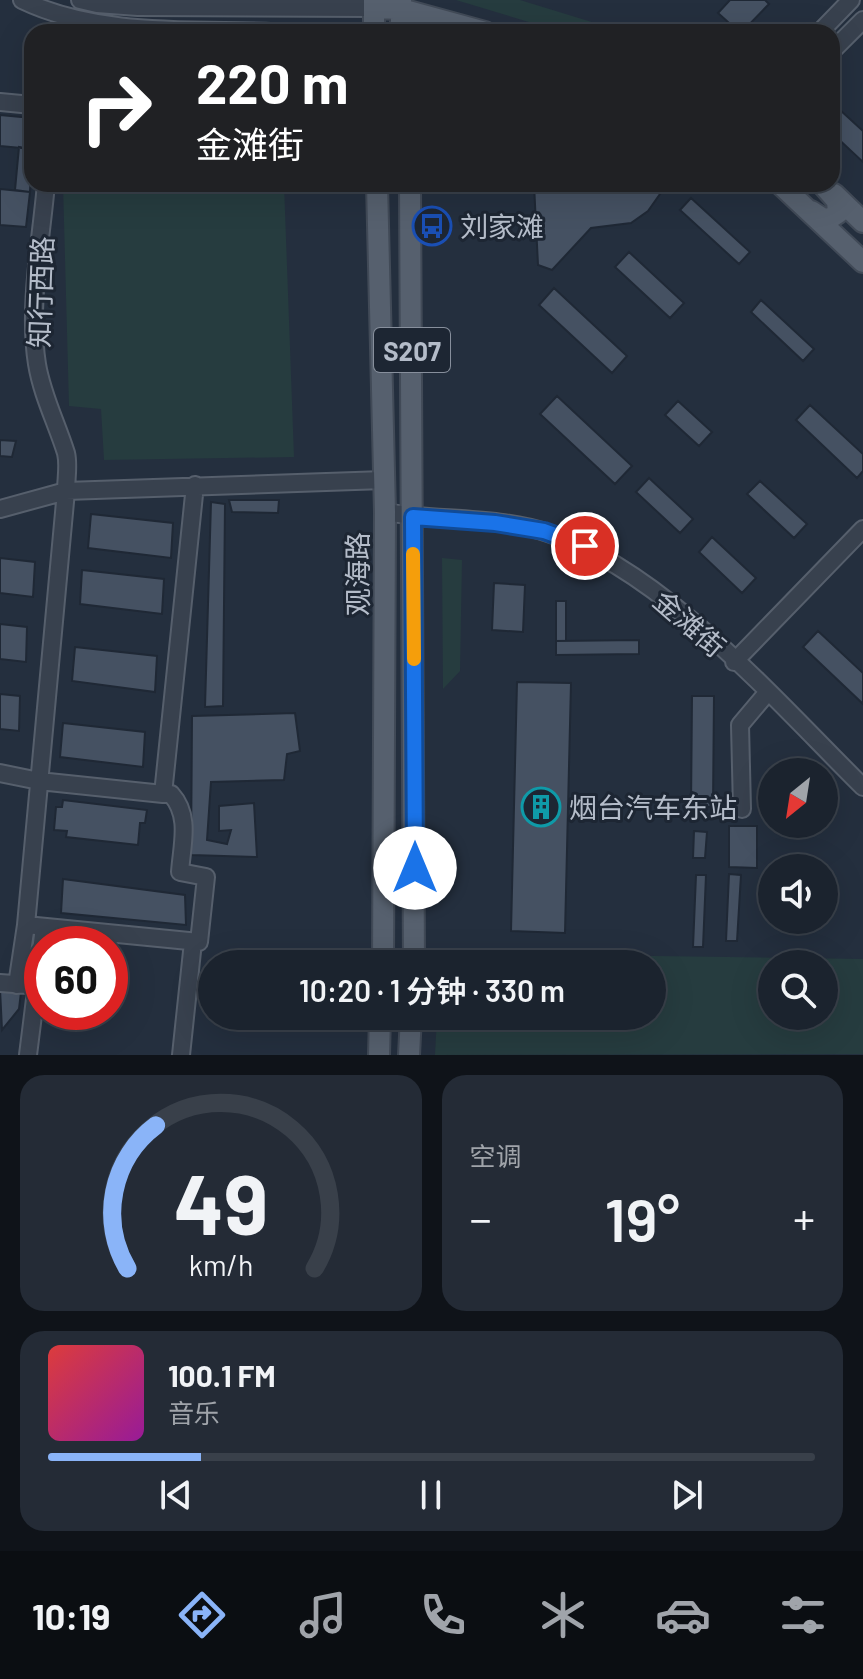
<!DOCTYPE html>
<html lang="zh">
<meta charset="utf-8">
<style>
:root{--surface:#1b232e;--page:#242b36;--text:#f1f3f6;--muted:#a0a4aa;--line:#39404a;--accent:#8ab4f8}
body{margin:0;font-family:Barlow,"Noto Sans SC",sans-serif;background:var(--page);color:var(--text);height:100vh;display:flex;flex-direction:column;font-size:30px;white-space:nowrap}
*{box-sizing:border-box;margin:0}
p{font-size:26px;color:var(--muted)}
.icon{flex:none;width:44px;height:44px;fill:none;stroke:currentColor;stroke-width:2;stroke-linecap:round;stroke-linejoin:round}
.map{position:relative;height:1055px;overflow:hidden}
.panel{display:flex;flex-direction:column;gap:20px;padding:20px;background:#0f1319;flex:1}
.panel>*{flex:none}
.guide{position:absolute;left:24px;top:24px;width:816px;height:168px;border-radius:24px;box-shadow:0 8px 32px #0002,0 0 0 2px var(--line);background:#202124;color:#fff;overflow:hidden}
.needle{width:52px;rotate:210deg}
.controls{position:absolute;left:758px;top:758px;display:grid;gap:16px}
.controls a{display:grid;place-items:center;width:80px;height:80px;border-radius:50%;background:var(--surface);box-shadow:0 8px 32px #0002,0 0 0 2px var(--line);font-size:40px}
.speed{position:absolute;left:24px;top:926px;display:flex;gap:16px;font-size:40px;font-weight:700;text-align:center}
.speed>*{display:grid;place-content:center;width:104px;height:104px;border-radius:50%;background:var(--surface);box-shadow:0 8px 32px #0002,0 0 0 2px var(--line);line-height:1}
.speed .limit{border:12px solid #d22;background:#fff;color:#111}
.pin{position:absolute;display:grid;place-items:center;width:68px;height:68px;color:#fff;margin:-34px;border:4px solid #fff;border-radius:50%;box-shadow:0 2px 8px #0007}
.me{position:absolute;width:88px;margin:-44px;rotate:0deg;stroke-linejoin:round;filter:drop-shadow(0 0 6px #0008)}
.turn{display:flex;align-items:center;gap:28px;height:168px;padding:0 40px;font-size:36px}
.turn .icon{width:104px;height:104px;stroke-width:2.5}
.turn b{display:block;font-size:56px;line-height:68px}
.big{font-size:60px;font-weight:600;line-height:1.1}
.panel .card{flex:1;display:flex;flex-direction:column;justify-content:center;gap:12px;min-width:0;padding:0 28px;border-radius:24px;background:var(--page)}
.panel .dial{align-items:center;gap:0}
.dial svg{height:208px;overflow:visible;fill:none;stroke:var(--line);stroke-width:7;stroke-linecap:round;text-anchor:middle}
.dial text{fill:var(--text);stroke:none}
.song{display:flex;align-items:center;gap:24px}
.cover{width:96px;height:96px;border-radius:12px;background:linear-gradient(135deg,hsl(0 70% 55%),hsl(300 70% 35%))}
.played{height:8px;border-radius:4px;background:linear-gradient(90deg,var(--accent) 20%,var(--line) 20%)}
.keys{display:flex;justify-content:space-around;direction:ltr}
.heat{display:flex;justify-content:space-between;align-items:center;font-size:44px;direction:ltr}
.panel .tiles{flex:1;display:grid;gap:20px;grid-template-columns:1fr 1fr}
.card:last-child{grid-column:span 2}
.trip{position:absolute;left:198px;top:950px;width:468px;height:80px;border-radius:40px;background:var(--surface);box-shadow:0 8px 32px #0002,0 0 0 2px var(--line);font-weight:600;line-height:80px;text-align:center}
.menu{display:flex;height:128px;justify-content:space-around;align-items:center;background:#0b0e12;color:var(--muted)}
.menu .icon{width:56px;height:56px}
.menu .active{color:var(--accent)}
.menu b{font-size:36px;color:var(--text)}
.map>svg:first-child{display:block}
.green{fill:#263c3f;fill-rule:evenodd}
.building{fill:#455162;stroke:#1f2835;stroke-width:2}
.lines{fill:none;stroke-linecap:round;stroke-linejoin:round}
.minor-casing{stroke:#565f6c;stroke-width:20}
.major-casing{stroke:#414a57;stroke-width:24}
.minor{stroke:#38414e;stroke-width:16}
.major{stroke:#56606e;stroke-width:20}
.route-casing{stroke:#114b97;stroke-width:20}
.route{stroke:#1a73e8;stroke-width:14}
.slow{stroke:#f59e0b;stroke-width:14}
.labels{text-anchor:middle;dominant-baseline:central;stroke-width:6;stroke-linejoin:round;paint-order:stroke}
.shield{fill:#1d2633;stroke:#878f9c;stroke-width:2}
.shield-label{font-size:26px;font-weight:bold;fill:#b4bcc9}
.poi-label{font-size:28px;fill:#b4bcc9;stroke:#1d2633;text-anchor:start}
.street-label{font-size:28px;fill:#b4bcc9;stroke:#1d2633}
</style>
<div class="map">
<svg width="863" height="1055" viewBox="0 0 863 1055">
<rect width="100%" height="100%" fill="#242f3e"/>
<path class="green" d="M456,0H520L608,27L606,32H562Z
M63,184H284L294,457L104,460L101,409L69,406Z
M442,558L462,560L460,671L443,689Z
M441,953L863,959V1054L435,1055L437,1016H652V964H440ZM772,964H824V1016H772Z"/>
<path class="building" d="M730,0H765L769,4L742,32H739L718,13Z
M839,109L863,131V162L832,133V116Z
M0,115L32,118V149L0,146Z
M19,147L32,149L30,192L15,190Z
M534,184H667L648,211L631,223L591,228L552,270L538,265Z
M0,189L30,192L26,227L0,225Z
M691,198L750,252L739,264L680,210Z
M629,252L684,303L670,318L615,267Z
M554,288L627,356L612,373L539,305Z
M761,300L814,349L803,361L751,312Z
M557,396L632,466L615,484L540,414Z
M678,401L712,432L699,446L665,415Z
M810,405L863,454V471L857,478L796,420Z
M0,440L16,441L12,457L0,456Z
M649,478L693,519L680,533L636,492Z
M760,481L807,524L794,538L747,494Z
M229,500H279L278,513L232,512Z
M211,502L225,504L223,706L205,707Z
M91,514L173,523L171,558L88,548Z
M712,537L756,578L742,593L699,552Z
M0,558L35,562L33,597L0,593Z
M82,570L164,579L162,614L80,604Z
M494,583L525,585L523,632L492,630Z
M556,601H566V641H556Z
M0,624L27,627L26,662L0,659Z
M818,631L863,673V704L803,647Z
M639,640V654L556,655V641Z
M75,647L157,656L155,692L72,681Z
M517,682L571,683L565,933L511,931Z
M0,694L20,696L19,731L0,729Z
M692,696H714L713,807H691Z
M295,713L300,751L287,754L284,780L211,782L207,840L227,844L231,830L219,831V806L254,803L257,857L191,855L192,716Z
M63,723L145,732L143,767L60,757Z
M63,800L147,810L145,823H140L138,845L66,837L67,831L54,830L56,807H62Z
M729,826H757V868L729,867Z
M694,831L707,832L705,858H693Z
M729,874L741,875L737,941H726Z
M696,875H706L703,947H693Z
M63,879L185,895L186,925L61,913Z
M0,989L21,992L19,1009L2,1030Z"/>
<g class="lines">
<defs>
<path id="minor" d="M22,0C99,37 192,29 275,32
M80,0L97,4L138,7L374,8
M820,32L851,0
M832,51L863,20
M0,102L32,105
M0,509L66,491L384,480
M385,512C437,521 498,516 548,533C663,570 777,702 863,787
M734,662L863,529
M0,773L39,781L163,794L195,485
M742,809L740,725L767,693
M26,925L199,942L206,877L180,872C182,844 191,816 171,794H163
M0,983L27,985
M17,985L26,925L66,491C66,479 69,465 66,453C57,424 42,395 37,364C28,308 41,241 46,184
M28,1055L44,927
M181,1055L193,942"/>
<path id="major" d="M374,8L401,9L485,32
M374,32V0
M401,32V0
M377,184L385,512L383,964
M410,184L414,964
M780,184L863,262
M834,194L863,222
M811,211L822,218L829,219L838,213L837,201L822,184
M379,1055L380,1016
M409,1055L411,1016"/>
</defs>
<use href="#minor" class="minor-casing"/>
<use href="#major" class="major-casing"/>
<use href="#minor" class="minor"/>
<use href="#major" class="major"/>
</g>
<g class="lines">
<defs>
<path id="route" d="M415,868L413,517L495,523L544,531L585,546"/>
</defs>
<use href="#route" class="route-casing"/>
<use href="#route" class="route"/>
<path class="slow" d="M413,554L414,659"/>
</g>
<defs>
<symbol id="bus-ring" viewBox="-11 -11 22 22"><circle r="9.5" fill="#1d2633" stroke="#1a4fb4" stroke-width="1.5"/><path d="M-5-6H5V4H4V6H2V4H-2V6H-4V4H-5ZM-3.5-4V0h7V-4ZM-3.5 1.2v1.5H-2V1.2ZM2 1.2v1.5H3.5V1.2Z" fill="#1a4fb4"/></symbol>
<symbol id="building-ring" viewBox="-11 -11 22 22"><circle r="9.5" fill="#1d2633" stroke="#0f9aa8" stroke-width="1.5"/><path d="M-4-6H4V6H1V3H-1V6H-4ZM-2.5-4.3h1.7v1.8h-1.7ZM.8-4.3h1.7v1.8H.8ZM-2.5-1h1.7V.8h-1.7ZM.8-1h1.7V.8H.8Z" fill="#0f9aa8"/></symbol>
</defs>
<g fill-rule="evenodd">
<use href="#bus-ring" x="410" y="204" width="44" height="44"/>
<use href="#building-ring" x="519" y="785" width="44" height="44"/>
</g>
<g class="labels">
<rect class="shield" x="374" y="328" width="76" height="44" rx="6"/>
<g class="shield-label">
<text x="412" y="350">S207</text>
</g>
<g class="poi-label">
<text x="460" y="226">刘家滩</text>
<text x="569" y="807">烟台汽车东站</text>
</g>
<g class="street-label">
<text transform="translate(40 292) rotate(-88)">知行西路</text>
<text transform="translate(357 574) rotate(-90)">观海路</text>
<text transform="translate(690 623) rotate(41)">金滩街</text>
</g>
</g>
</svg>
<div class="controls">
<a><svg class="needle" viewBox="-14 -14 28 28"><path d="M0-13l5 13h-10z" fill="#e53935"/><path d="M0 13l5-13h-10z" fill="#a0a4aa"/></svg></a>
<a><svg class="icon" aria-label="sound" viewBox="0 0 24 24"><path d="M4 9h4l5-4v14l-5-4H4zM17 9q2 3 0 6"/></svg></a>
<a><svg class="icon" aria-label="search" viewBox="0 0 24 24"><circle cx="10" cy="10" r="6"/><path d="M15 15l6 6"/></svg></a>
</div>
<div class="speed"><div class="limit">60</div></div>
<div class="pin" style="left:585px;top:546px;background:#d93025"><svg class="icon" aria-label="arrive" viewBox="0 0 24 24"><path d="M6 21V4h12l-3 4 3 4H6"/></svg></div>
<svg class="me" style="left:415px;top:868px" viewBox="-20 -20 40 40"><circle r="19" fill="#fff"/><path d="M0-13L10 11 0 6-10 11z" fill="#1a73e8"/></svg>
<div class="trip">10:20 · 1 分钟 · 330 m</div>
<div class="guide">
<div class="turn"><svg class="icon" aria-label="right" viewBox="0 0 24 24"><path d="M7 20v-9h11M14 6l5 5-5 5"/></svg><div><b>220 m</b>金滩街</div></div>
</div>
</div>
<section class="panel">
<div class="tiles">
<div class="card dial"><svg viewBox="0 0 100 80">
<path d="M14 69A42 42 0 1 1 86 69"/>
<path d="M14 69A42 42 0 0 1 25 14" stroke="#8ab4f8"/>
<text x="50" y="56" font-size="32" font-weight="700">49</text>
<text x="50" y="72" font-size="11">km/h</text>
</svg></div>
<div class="card"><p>空调</p>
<div class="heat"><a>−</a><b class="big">19°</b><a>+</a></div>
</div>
<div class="card">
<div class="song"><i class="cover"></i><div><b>100.1 FM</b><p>音乐</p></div></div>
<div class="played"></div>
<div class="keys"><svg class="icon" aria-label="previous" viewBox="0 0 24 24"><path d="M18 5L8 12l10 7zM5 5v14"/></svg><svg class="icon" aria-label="pause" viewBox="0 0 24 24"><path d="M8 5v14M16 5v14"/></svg><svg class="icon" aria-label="next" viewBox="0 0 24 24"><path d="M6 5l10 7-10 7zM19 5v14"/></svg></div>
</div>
</div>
</section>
<nav class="menu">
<b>10:19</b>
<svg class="icon active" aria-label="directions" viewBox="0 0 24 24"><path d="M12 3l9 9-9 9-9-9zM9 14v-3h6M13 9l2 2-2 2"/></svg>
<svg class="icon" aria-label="music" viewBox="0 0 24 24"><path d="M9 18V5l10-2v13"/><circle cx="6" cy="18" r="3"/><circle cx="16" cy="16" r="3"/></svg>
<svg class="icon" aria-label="phone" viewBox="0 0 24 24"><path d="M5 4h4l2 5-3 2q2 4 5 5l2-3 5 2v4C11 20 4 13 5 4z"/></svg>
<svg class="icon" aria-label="climate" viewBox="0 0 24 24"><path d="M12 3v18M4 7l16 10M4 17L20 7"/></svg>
<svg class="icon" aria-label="car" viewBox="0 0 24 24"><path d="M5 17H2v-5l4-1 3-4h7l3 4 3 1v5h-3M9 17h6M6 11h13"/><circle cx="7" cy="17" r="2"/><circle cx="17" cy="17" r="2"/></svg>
<svg class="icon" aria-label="filters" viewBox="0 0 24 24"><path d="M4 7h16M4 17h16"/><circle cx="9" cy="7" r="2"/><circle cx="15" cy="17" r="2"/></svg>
</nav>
